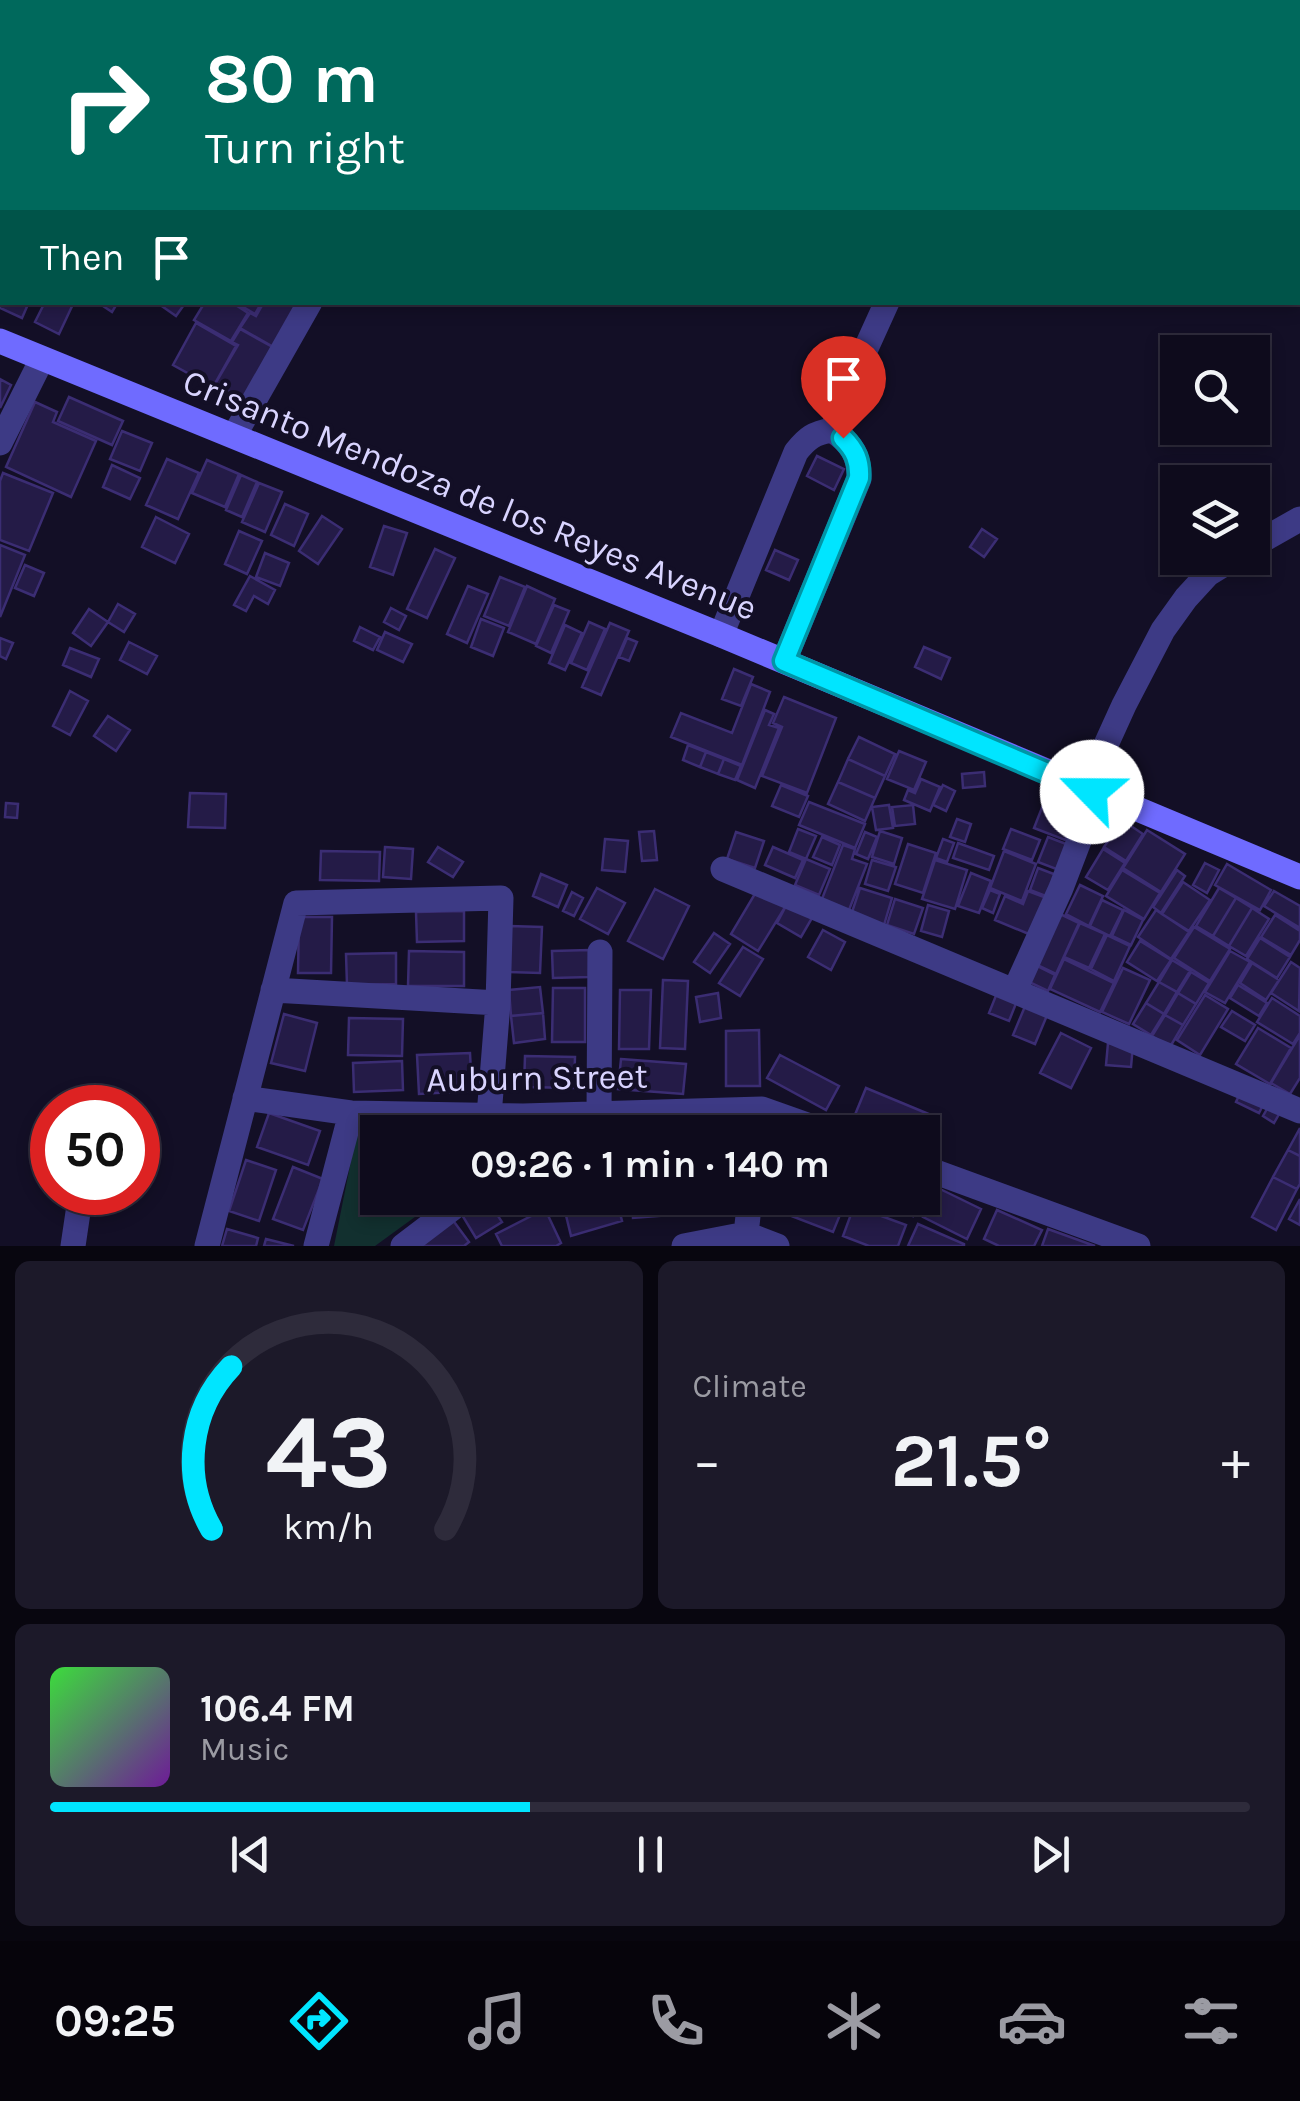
<!DOCTYPE html>
<meta charset="utf-8">
<style>
:root{--surface:#0e0b1c;--page:#1c1929;--text:#f1f3f6;--muted:#9b9ba3;--line:#2e2b3b;--accent:#00e5ff}
body{margin:0;font-family:Karla,sans-serif;background:var(--page);color:var(--text);height:100vh;display:flex;flex-direction:column;font-size:38px;white-space:nowrap}
*{box-sizing:border-box;margin:0}
p{font-size:32px;color:var(--muted)}
.icon{flex:none;width:55px;height:55px;fill:none;stroke:currentColor;stroke-width:2;stroke-linecap:round;stroke-linejoin:round}
.map{position:relative;height:1246px;overflow:hidden}
.side{display:flex;flex-direction:column;gap:15px;padding:15px;background:#08060f;flex:1}
.side>*{flex:none}
.banner{position:absolute;left:0px;top:0px;width:1300px;height:305px;box-shadow:0 5px 15px #0003,0 0 0 2px var(--line);background:#00695c;color:#fff;overflow:hidden}
.controls{position:absolute;left:1160px;top:335px;display:grid;gap:20px}
.controls a{display:grid;place-items:center;width:110px;height:110px;border-radius:0px;background:var(--surface);box-shadow:0 5px 15px #0003,0 0 0 2px var(--line);font-size:50px}
.speed{position:absolute;left:30px;top:1085px;display:flex;gap:20px;font-size:50px;font-weight:700;text-align:center}
.speed>*{display:grid;place-content:center;width:130px;height:130px;border-radius:50%;background:var(--surface);box-shadow:0 5px 15px #0003,0 0 0 2px var(--line);line-height:1}
.speed .limit{border:15px solid #d22;background:#fff;color:#111}
.pin{position:absolute;display:grid;place-items:center;width:85px;height:85px;color:#fff;margin:-102px -42px;border-radius:50% 50% 50% 0;rotate:-45deg;box-shadow:0 0 10px #0007}
.pin .icon{rotate:45deg}
.me{position:absolute;width:110px;margin:-55px;rotate:293deg;stroke-linejoin:round;filter:drop-shadow(0 0 8px #0008)}
.turn{display:flex;align-items:center;gap:35px;height:210px;padding:0 40px;font-size:45px}
.turn .icon{width:130px;height:130px;stroke-width:2.5}
.turn b{display:block;font-size:70px;line-height:85px}
.then{display:flex;align-items:center;height:95px;padding:0 40px;background:#0003;gap:20px;font-size:38px}
.big{font-size:75px;font-weight:700;line-height:1.1}
.side .widget{flex:1;display:flex;flex-direction:column;justify-content:center;gap:15px;min-width:0;padding:0 35px;border-radius:15px;background:var(--page)}
.side .dial{align-items:center;gap:0}
.dial svg{height:260px;overflow:visible;fill:none;stroke:var(--line);stroke-width:7;stroke-linecap:round;text-anchor:middle}
.dial text{fill:var(--text);stroke:none}
.song{display:flex;align-items:center;gap:30px}
.cover{width:120px;height:120px;border-radius:15px;background:linear-gradient(135deg,hsl(120 70% 55%),hsl(280 70% 35%))}
.played{height:10px;border-radius:5px;background:linear-gradient(90deg,var(--accent) 40%,var(--line) 40%)}
.keys{display:flex;justify-content:space-around;direction:ltr}
.heat{display:flex;justify-content:space-between;align-items:center;font-size:55px;direction:ltr}
.side .tiles{flex:1;display:grid;gap:15px;grid-template-columns:1fr 1fr}
.widget:last-child{grid-column:span 2}
.trip{position:absolute;left:360px;top:1115px;width:580px;height:100px;border-radius:0px;background:var(--surface);box-shadow:0 5px 15px #0003,0 0 0 2px var(--line);font-weight:700;line-height:100px;text-align:center}
.dock{display:flex;height:160px;justify-content:space-around;align-items:center;background:#06040b;color:var(--muted)}
.dock .icon{width:70px;height:70px}
.dock .selected{color:var(--accent)}
.dock b{font-size:45px;color:var(--text)}
.map>svg:first-child{display:block}
.green{fill:#12302f}
.building{fill:#241b47;stroke:#3b2d73;stroke-width:2.5}
.lines{fill:none;stroke-linecap:round;stroke-linejoin:round}
.minor{stroke:#3d3a85;stroke-width:25}
.secondary{stroke:#6f6bff;stroke-width:25}
.route-casing{stroke:#0095a6;stroke-width:25}
.route{stroke:#00e5ff;stroke-width:18}
.labels{text-anchor:middle;dominant-baseline:central;stroke-width:8;stroke-linejoin:round;paint-order:stroke}
.street-label{font-size:35px;fill:#d9d4ff;stroke:#130f26}
</style>
<div class="map">
<svg width="1300" height="1246" viewBox="0 0 1300 1246">
<rect width="100%" height="100%" fill="#130f26"/>
<path class="green" d="M502,1124L501,1132H378V1198H441L375,1246H334L357,1131Z"/>
<path class="building" d="M2,267V302H29L22,318L0,308V272Z
M45,302H74L59,334L35,322Z
M97,302H118L112,312Z
M156,302H186L176,316Z
M205,302H231L248,313L231,341L194,320Z
M235,302H262L255,314Z
M264,302H298L277,349L240,328L250,313L256,316Z
M196,323L236,346L213,387L173,365Z
M240,329L278,350L248,402L215,384L238,345L232,342Z
M0,379L11,385L0,408Z
M69,397L123,421L112,445L58,421Z
M35,402L57,412L53,422L96,441L71,497L6,467Z
M122,431L152,443L140,471L110,459Z
M817,456L844,469L834,490L807,476Z
M167,459L199,473L178,519L146,505Z
M207,460L239,474L225,507L192,493Z
M112,465L140,478L130,499L103,487Z
M3,473L53,493L29,551L0,540V481Z
M241,475L257,482L242,517L226,510Z
M259,483L282,492L265,532L242,522Z
M285,504L308,514L294,546L271,535Z
M322,516L342,529L318,564L299,551Z
M156,517L189,534L175,563L142,547Z
M384,526L407,533L393,575L370,567Z
M982,529L997,539L984,557L970,547Z
M239,531L262,541L247,574L225,564Z
M0,545L25,555L0,617Z
M435,549L455,558L427,618L407,609Z
M775,550L798,560L789,580L766,570Z
M265,553L289,563L280,586L256,577Z
M25,565L44,573L34,596L15,588Z
M250,576L275,590L268,604L254,596L246,611L234,605Z
M500,577L525,587L509,626L484,616Z
M468,586L488,594L467,643L447,634Z
M527,586L555,599L536,644L508,632Z
M118,604L135,614L124,632L108,622Z
M554,605L569,611L551,653L536,646Z
M391,608L406,616L399,630L384,622Z
M89,609L108,622L91,646L73,633Z
M481,619L504,628L493,656L471,647Z
M589,622L605,629L587,670L571,663Z
M610,623L629,631L601,695L582,687Z
M565,625L582,633L565,670L549,663Z
M360,627L380,637L373,650L354,641Z
M385,632L412,644L403,662L377,650Z
M0,638L13,643L6,659L0,656Z
M627,638L637,642L629,661L619,657Z
M129,642L157,656L147,674L120,660Z
M924,647L950,658L941,679L915,667Z
M70,648L99,659L91,677L63,665Z
M734,669L753,677L741,706L722,699Z
M751,684L770,692L742,765L671,737L681,713L732,733Z
M70,691L88,701L70,735L53,726Z
M784,697L836,718L807,793L762,776L782,727L773,723Z
M765,710L774,714L769,725L779,728L755,788L737,780Z
M108,716L130,730L116,751L94,736Z
M859,737L895,754L885,776L848,759Z
M688,745L706,752L700,767L683,760Z
M899,751L926,762L914,790L887,779Z
M706,752L724,759L718,774L700,767Z
M724,759L741,766L735,780L718,774Z
M848,759L885,776L875,798L838,782Z
M984,772L985,786L963,788L962,774Z
M921,779L940,787L930,811L904,800L908,790L915,793Z
M838,782L875,798L865,821L828,804Z
M781,785L808,796L799,817L772,806Z
M943,785L955,791L946,811L933,805Z
M190,793L226,794L225,828L188,827Z
M809,802L865,824L855,848L799,825Z
M6,803L18,804L17,818L5,817Z
M889,805L893,828L876,830L872,807Z
M913,805L915,824L895,826L892,807Z
M1043,805L1074,817L1065,840L1034,828Z
M957,819L971,824L965,842L950,837Z
M1122,820L1143,834L1126,861L1104,847Z
M798,829L816,836L806,859L789,852Z
M1011,829L1040,840L1032,860L1003,849Z
M1147,830L1185,854L1161,892L1123,868Z
M654,831L657,860L642,861L639,832Z
M880,831L902,838L894,864L872,857Z
M736,832L764,841L755,868L727,859Z
M865,832L877,837L868,859L856,854Z
M822,837L840,845L832,865L813,857Z
M1048,837L1074,847L1064,872L1038,862Z
M605,839L628,841L625,872L602,870Z
M943,839L954,843L947,862L936,858Z
M958,843L994,856L989,870L953,858Z
M908,844L936,853L923,893L895,884Z
M843,845L855,849L852,859L867,864L847,915L820,904Z
M385,847L413,849L411,879L383,877Z
M438,847L463,862L453,877L428,862Z
M773,847L803,860L795,878L765,865Z
M1103,849L1125,863L1108,890L1086,877Z
M321,851L380,852L379,881L320,880Z
M1004,851L1036,864L1022,901L990,888Z
M806,859L830,869L819,895L795,885Z
M872,860L896,867L888,891L865,884Z
M935,860L967,870L955,909L922,899Z
M1205,863L1219,870L1207,893L1193,885Z
M1227,864L1271,890L1260,910L1215,885Z
M1038,868L1059,876L1051,898L1030,890Z
M1122,870L1160,893L1144,919L1106,896Z
M1177,870L1185,876L1161,913L1153,907Z
M971,873L991,881L979,913L958,906Z
M541,874L567,885L558,907L533,896Z
M1183,882L1210,900L1189,931L1162,914Z
M1080,885L1103,896L1089,926L1066,914Z
M759,887L787,904L758,951L731,934Z
M597,888L625,903L608,934L580,919Z
M860,888L892,898L884,925L851,915Z
M1219,888L1236,898L1213,936L1196,926Z
M655,889L689,906L663,959L628,941Z
M990,890L1000,894L993,913L982,908Z
M1028,891L1052,900L1036,937L995,920L1005,896L1023,904Z
M1274,891L1300,906V928L1264,906Z
M572,892L583,898L574,916L563,911Z
M1236,898L1252,908L1229,946L1213,936Z
M895,899L923,908L914,934L887,925Z
M1102,900L1123,910L1110,936L1090,926Z
M787,904L812,918L801,937L777,923Z
M928,905L949,911L942,937L921,931Z
M1252,908L1269,919L1246,956L1229,946Z
M1124,910L1143,920L1131,945L1112,936Z
M1156,910L1189,932L1171,959L1138,937Z
M464,911V941L417,942L416,912Z
M1058,913L1079,923L1056,974L1035,964Z
M1275,915L1300,931V940L1291,955L1261,937Z
M299,917H332L331,973H298Z
M1080,923L1105,934L1089,968L1064,957Z
M509,926L542,927L540,973L507,972Z
M1194,927L1230,949L1210,981L1174,958Z
M823,930L845,942L831,970L808,957Z
M714,933L730,944L710,973L694,962Z
M1107,935L1130,946L1114,981L1091,969Z
M1260,938L1290,957L1277,978L1247,959Z
M1140,941L1171,960L1157,981L1127,962Z
M743,947L763,959L740,996L719,983Z
M589,950V977L553,978L552,951Z
M409,951L464,952V986H408Z
M1230,951L1250,962L1225,1003L1205,992Z
M396,953V984L347,985L346,954Z
M1064,959L1114,983L1100,1012L1050,989Z
M1172,960L1190,971L1177,992L1159,982Z
M1291,962L1300,968L1299,1011L1271,993Z
M1252,963L1279,980L1266,1000L1240,983Z
M1035,965L1055,975L1048,991L1027,981Z
M1123,968L1150,980L1129,1024L1102,1012Z
M1191,972L1209,983L1196,1004L1178,993Z
M663,980L688,981L685,1049L660,1048Z
M1159,982L1177,992L1164,1014L1146,1003Z
M1238,985L1267,1003L1259,1016L1230,998Z
M540,987L543,1013L511,1016L509,990Z
M553,988H585V1042H552Z
M999,988L1019,996L1009,1021L989,1013Z
M620,990H651L649,1049H619Z
M718,993L721,1018L700,1022L696,997Z
M1178,993L1196,1004L1183,1025L1165,1015Z
M1205,995L1228,1009L1200,1055L1177,1040Z
M1272,998L1300,1016V1033L1293,1044L1257,1022Z
M1146,1003L1164,1014L1151,1035L1133,1024Z
M1026,1004L1048,1013L1035,1044L1013,1035Z
M1232,1011L1255,1025L1245,1041L1221,1027Z
M543,1013L545,1039L514,1043L511,1016Z
M284,1014L317,1023L305,1071L271,1063Z
M1165,1015L1183,1025L1170,1047L1152,1036Z
M349,1018L403,1019L402,1056L348,1055Z
M1258,1028L1291,1048L1270,1084L1236,1064Z
M759,1030L760,1086H726V1031Z
M1061,1033L1091,1048L1071,1088L1040,1073Z
M1300,1035V1078L1290,1094L1271,1083Z
M1108,1043L1133,1045L1131,1067L1106,1065Z
M470,1053L472,1091L419,1094L417,1055Z
M780,1055L839,1086L826,1110L767,1078Z
M525,1056L575,1057L574,1088L524,1087Z
M621,1059L686,1064L683,1094L618,1089Z
M402,1061L403,1090L354,1092L353,1063Z
M1243,1087L1266,1099L1259,1113L1236,1102Z
M866,1088L931,1115L922,1135V1132H877L852,1122Z
M1271,1102L1282,1109L1274,1123L1263,1116Z
M269,1113L320,1131L308,1165L257,1147Z
M597,1126H625V1132H597Z
M633,1127L684,1128V1132H633Z
M1300,1128V1156L1288,1150Z
M1288,1150L1300,1156V1184L1297,1189L1273,1177Z
M246,1160L276,1170L259,1221L229,1211Z
M293,1167L323,1179L303,1230L273,1219Z
M1273,1177L1297,1189L1276,1230L1252,1217Z
M938,1188L981,1209L967,1239L923,1217Z
M503,1198H531L534,1205L510,1215Z
M568,1198H616L622,1221L571,1236L562,1199Z
M632,1198H682L683,1214L633,1218Z
M787,1198H826L844,1205L833,1232L781,1212Z
M872,1198H921L913,1216Z
M487,1199L502,1222L476,1238L462,1215Z
M1300,1199V1225L1289,1219Z
M854,1206L906,1225L898,1246H869L843,1236Z
M545,1209L561,1243L556,1246H502L496,1234Z
M997,1210L1042,1230L1034,1246H999L984,1239Z
M452,1219L469,1242L464,1246H417Z
M918,1224L964,1244V1246H908Z
M227,1229L258,1238L256,1246H222Z
M1048,1229L1095,1246H1042Z
M266,1239L294,1246H264Z"/>
<g class="lines">
<path class="minor" d="M1236,0L1237,2
M88,2L90,0
M475,2L476,0
M1298,10L1300,9
M1298,133L1300,138
M0,184L2,178
M832,430L858,366L887,302
M234,436L310,302
M0,443L42,359
M1252,546L1300,519
M721,635L796,452C807,438 814,433 832,430C851,443 860,456 859,479L784,661
M723,869L1300,1111
M273,990L498,1003
M1015,990L1061,888L1082,833L1104,749L1124,705L1163,630L1186,598L1208,574L1234,558
M245,1098L351,1113L523,1116L762,1109L827,1132
M599,1114L600,952
M922,1167L1138,1246
M746,1234L750,1198
M73,1246L81,1192
M207,1246L296,903L501,898L498,1003L489,1116
M316,1246L351,1113
M403,1246L466,1198
M684,1246L746,1234L777,1246"/>
<path class="secondary" d="M0,341L721,635L1300,877"/>
</g>
<g class="lines">
<defs>
<path id="route" d="M843,438C855,450 860,461 859,478L784,661L1092,792"/>
</defs>
<use href="#route" class="route-casing"/>
<use href="#route" class="route"/>
</g>
<g class="labels">
<g class="street-label">
<text transform="translate(470 495) rotate(22)">Crisanto Mendoza de los Reyes Avenue</text>
<text transform="translate(537 1078) rotate(-1)">Auburn Street</text>
</g>
</g>
</svg>
<div class="controls">
<a><svg class="icon" aria-label="search" viewBox="0 0 24 24"><circle cx="10" cy="10" r="6"/><path d="M15 15l6 6"/></svg></a>
<a><svg class="icon" aria-label="layers" viewBox="0 0 24 24"><path d="M12 4l9 5-9 5-9-5zM3 14l9 5 9-5"/></svg></a>
</div>
<div class="speed"><div class="limit">50</div></div>
<div class="pin" style="left:843px;top:438px;background:#d93025"><svg class="icon" aria-label="arrive" viewBox="0 0 24 24"><path d="M6 21V4h12l-3 4 3 4H6"/></svg></div>
<svg class="me" style="left:1092px;top:792px" viewBox="-20 -20 40 40"><circle r="19" fill="#fff"/><path d="M0-13L10 11 0 6-10 11z" fill="#00e5ff"/></svg>
<div class="trip">09:26 · 1 min · 140 m</div>
<div class="banner">
<div class="turn"><svg class="icon" aria-label="right" viewBox="0 0 24 24"><path d="M7 20v-9h11M14 6l5 5-5 5"/></svg><div><b>80 m</b>Turn right</div></div>
<div class="then">Then<svg class="icon" aria-label="arrive" viewBox="0 0 24 24"><path d="M6 21V4h12l-3 4 3 4H6"/></svg></div>
</div>
</div>
<section class="side">
<div class="tiles">
<div class="widget dial"><svg viewBox="0 0 100 80">
<path d="M14 69A42 42 0 1 1 86 69"/>
<path d="M14 69A42 42 0 0 1 20 19" stroke="#00e5ff"/>
<text x="50" y="56" font-size="32" font-weight="700">43</text>
<text x="50" y="72" font-size="11">km/h</text>
</svg></div>
<div class="widget"><p>Climate</p>
<div class="heat"><a>−</a><b class="big">21.5°</b><a>+</a></div>
</div>
<div class="widget">
<div class="song"><i class="cover"></i><div><b>106.4 FM</b><p>Music</p></div></div>
<div class="played"></div>
<div class="keys"><svg class="icon" aria-label="previous" viewBox="0 0 24 24"><path d="M18 5L8 12l10 7zM5 5v14"/></svg><svg class="icon" aria-label="pause" viewBox="0 0 24 24"><path d="M8 5v14M16 5v14"/></svg><svg class="icon" aria-label="next" viewBox="0 0 24 24"><path d="M6 5l10 7-10 7zM19 5v14"/></svg></div>
</div>
</div>
</section>
<nav class="dock">
<b>09:25</b>
<svg class="icon selected" aria-label="directions" viewBox="0 0 24 24"><path d="M12 3l9 9-9 9-9-9zM9 14v-3h6M13 9l2 2-2 2"/></svg>
<svg class="icon" aria-label="music" viewBox="0 0 24 24"><path d="M9 18V5l10-2v13"/><circle cx="6" cy="18" r="3"/><circle cx="16" cy="16" r="3"/></svg>
<svg class="icon" aria-label="phone" viewBox="0 0 24 24"><path d="M5 4h4l2 5-3 2q2 4 5 5l2-3 5 2v4C11 20 4 13 5 4z"/></svg>
<svg class="icon" aria-label="climate" viewBox="0 0 24 24"><path d="M12 3v18M4 7l16 10M4 17L20 7"/></svg>
<svg class="icon" aria-label="car" viewBox="0 0 24 24"><path d="M5 17H2v-5l4-1 3-4h7l3 4 3 1v5h-3M9 17h6M6 11h13"/><circle cx="7" cy="17" r="2"/><circle cx="17" cy="17" r="2"/></svg>
<svg class="icon" aria-label="filters" viewBox="0 0 24 24"><path d="M4 7h16M4 17h16"/><circle cx="9" cy="7" r="2"/><circle cx="15" cy="17" r="2"/></svg>
</nav>
